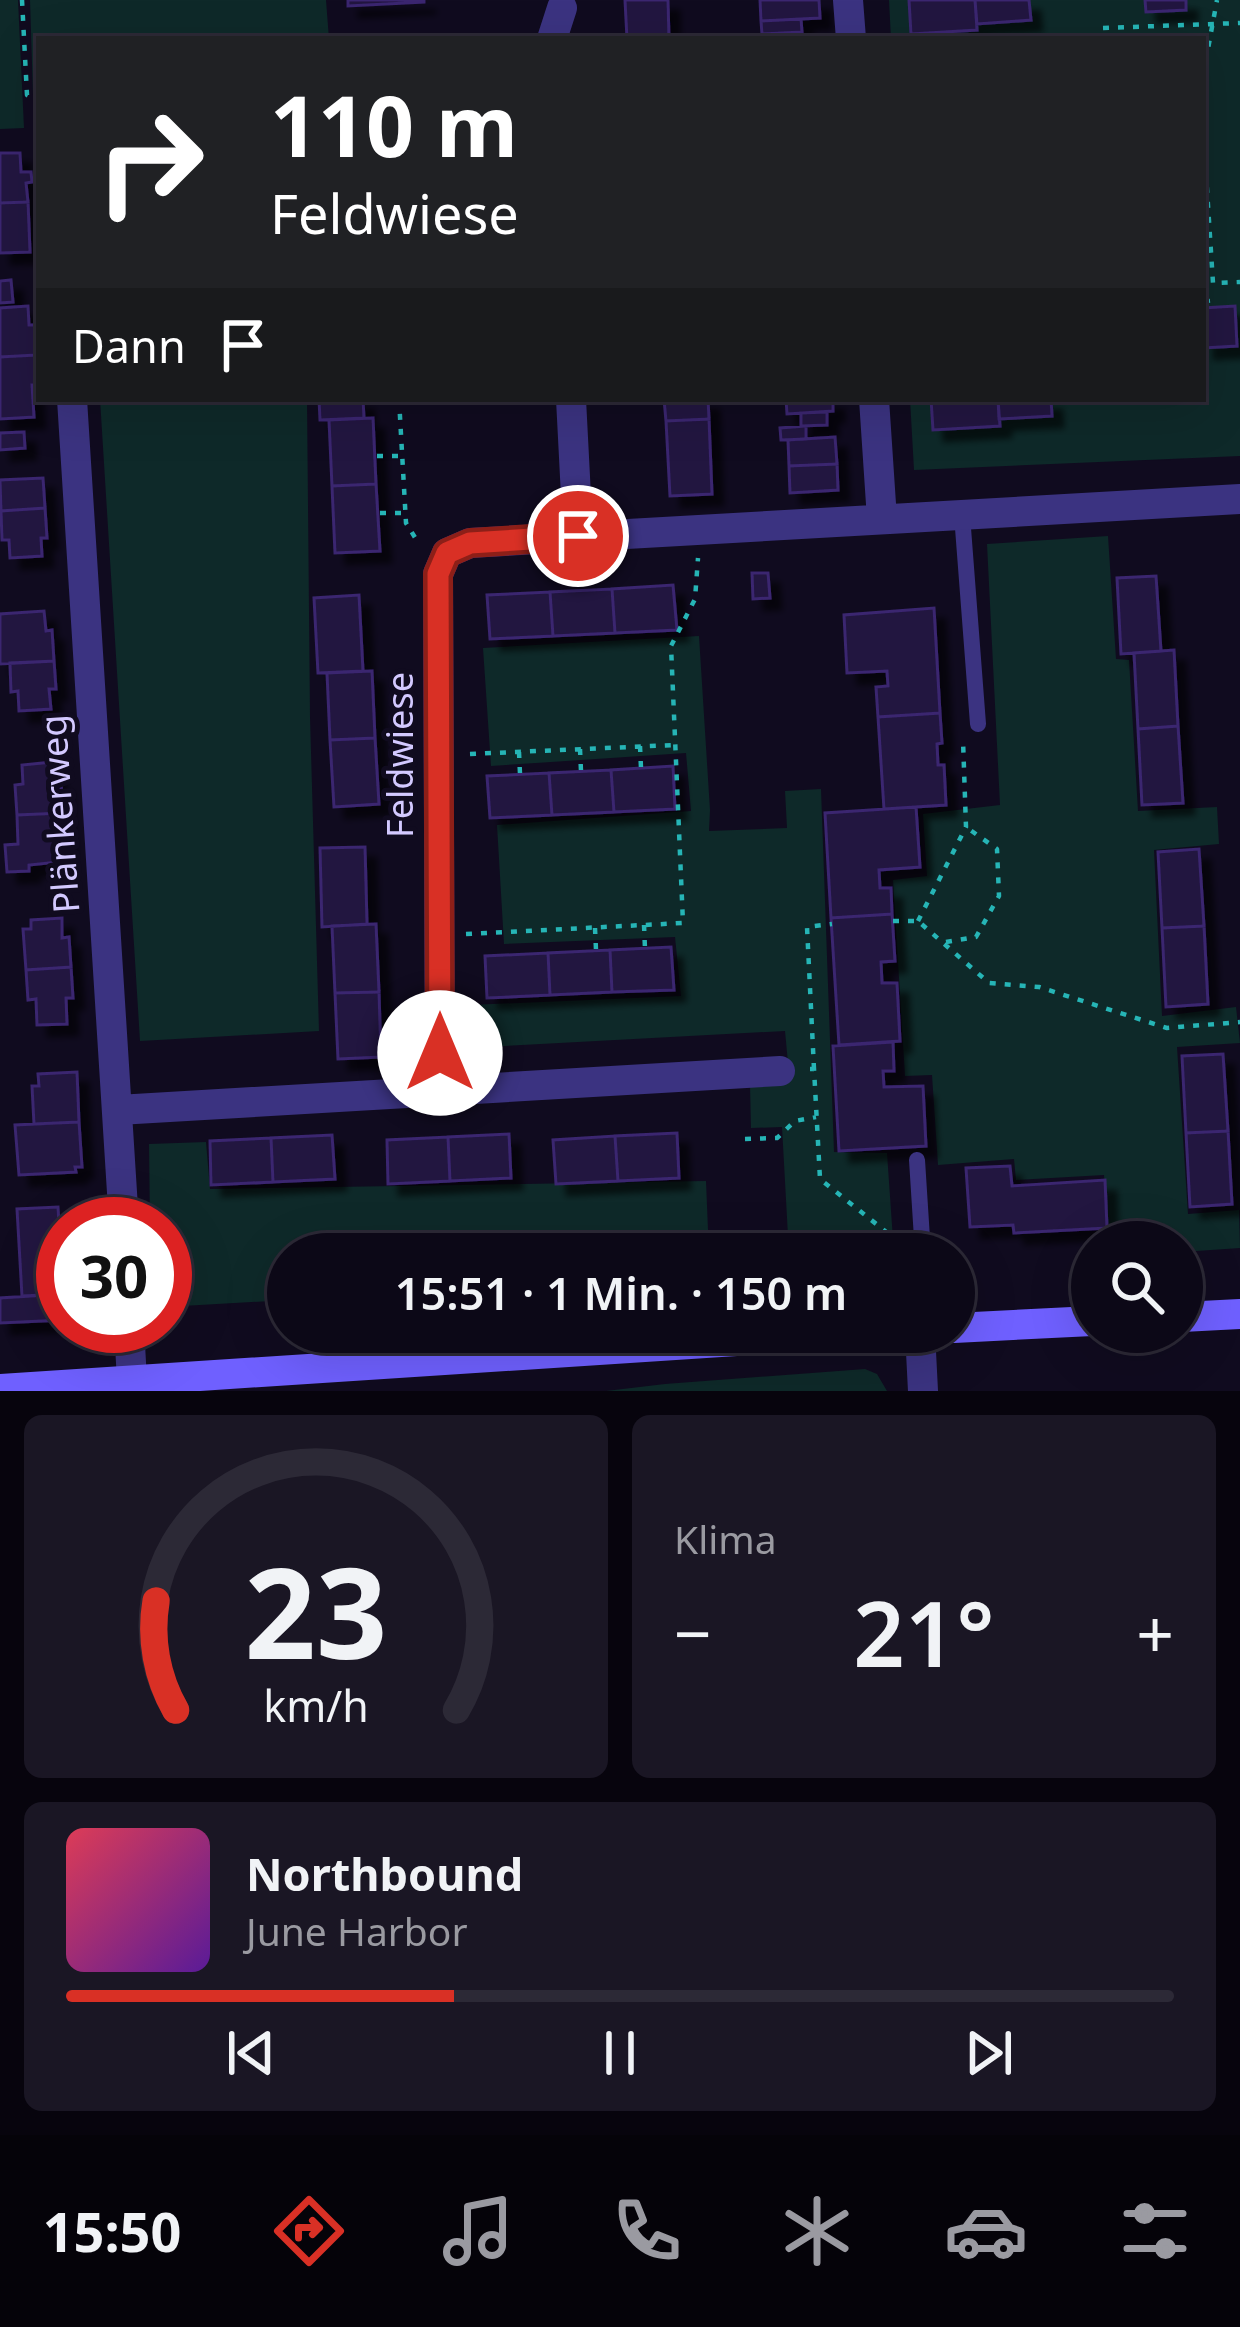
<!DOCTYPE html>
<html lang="de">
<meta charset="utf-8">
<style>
:root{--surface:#0c0817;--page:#1a1624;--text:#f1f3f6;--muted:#9a9aa1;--line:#2c2936;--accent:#d93025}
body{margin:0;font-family:"Noto Sans",sans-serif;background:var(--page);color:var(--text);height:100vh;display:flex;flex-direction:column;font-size:45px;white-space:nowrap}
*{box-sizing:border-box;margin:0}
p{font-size:39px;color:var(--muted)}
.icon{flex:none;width:66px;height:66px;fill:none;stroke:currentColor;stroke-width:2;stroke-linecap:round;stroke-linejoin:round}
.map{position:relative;height:1391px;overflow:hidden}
.sheet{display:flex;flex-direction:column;gap:24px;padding:24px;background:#07040d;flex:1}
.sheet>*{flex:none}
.guide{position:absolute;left:36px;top:36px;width:1170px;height:366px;border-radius:0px;box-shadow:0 12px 48px #0002,0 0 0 3px var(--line);background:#202124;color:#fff;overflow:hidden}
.fabs{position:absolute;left:1071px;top:1221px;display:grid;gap:24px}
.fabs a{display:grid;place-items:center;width:132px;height:132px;border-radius:50%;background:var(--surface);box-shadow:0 12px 48px #0002,0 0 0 3px var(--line);font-size:60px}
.speed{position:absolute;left:36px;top:1197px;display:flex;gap:24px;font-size:60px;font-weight:700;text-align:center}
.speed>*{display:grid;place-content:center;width:156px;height:156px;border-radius:50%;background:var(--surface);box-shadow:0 12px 48px #0002,0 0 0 3px var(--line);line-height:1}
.speed .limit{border:18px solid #d22;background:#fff;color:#111}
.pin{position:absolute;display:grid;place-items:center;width:102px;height:102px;color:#fff;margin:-51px;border:6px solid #fff;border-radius:50%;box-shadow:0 3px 12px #0007}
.me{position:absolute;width:132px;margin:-66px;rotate:0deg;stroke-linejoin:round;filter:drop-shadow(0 0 9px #0008)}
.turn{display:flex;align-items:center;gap:42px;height:252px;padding:0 36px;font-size:54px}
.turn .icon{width:156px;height:156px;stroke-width:2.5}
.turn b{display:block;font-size:84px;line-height:102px}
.then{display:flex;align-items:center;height:114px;padding:0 36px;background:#0003;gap:24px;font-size:45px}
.big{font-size:90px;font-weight:600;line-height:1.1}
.sheet .card{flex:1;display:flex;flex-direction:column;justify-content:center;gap:18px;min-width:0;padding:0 42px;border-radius:18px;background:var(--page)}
.sheet .dial{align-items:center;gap:0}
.dial svg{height:312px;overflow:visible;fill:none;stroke:var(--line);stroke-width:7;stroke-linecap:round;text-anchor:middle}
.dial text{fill:var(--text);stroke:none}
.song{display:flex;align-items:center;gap:36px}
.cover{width:144px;height:144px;border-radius:18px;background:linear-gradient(135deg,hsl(350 70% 55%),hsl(270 70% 35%))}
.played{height:12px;border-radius:6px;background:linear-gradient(90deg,var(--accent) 35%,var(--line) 35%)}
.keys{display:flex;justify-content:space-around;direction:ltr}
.heat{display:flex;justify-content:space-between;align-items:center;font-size:66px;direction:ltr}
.sheet .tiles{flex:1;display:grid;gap:24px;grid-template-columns:1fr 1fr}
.card:last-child{grid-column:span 2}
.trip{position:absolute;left:267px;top:1233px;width:708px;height:120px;border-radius:60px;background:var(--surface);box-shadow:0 12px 48px #0002,0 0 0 3px var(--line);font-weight:600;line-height:120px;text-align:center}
.menu{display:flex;height:192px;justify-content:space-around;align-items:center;background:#050309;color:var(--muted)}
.menu .icon{width:84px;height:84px}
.menu .active{color:var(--accent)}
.menu b{font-size:54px;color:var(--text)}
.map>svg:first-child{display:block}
.green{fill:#0e2929}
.building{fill:#221641;stroke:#3a266f;stroke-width:3;filter:url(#shadow)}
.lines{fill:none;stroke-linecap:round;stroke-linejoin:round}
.path{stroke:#26b5b6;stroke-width:4.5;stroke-dasharray:6 9;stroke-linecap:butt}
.service{stroke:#3b3381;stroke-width:16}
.minor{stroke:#3b3381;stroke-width:30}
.secondary{stroke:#6f60ff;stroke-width:30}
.route-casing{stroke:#8d1f18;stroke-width:30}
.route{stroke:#d93025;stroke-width:21}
.labels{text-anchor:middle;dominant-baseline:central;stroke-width:10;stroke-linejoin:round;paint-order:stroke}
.street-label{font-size:36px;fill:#d3c9ff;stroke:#100b1f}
</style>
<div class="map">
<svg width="1240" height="1391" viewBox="0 0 1240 1391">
<defs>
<filter id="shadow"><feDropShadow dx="11" dy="11" stdDeviation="3" flood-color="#0009"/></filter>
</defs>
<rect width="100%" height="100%" fill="#100b1f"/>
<path class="green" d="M0,0H18L24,128L0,129Z
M30,0H326L329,39H39V95H33Z
M889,0H1240V456L914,470L910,399H1203V39H891Z
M100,399H307L310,717L319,1031L140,1041Z
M1108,536L1116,659L1129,660L1138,811L1217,807L1219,844L1154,850L1162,1016L1236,1007L1240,1043L1177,1047L1188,1214L1239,1210L1240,1248L1182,1252V1242H1109L1104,1175L1016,1180L1014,1159L938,1165L932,1075L905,1076L893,880L927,876L923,814L1000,805L987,544Z
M699,636L710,810L709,831L787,828L785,791L821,789L834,1152L887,1153L894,1254H789L782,1127L751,1128L750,1084L788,1063L785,1031L467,1048L470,1005L681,996L675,937L504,944L497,825L691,811L686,753L491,766L483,648Z
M206,1142L210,1189L706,1181L709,1254H288V1300L165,1307V1224H150L149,1144Z
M865,1369L877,1374L887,1391H606L665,1384Z"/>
<path class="building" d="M348,0H424V2L348,6Z
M625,0H668L669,39H627Z
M760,0H819L820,18L761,21Z
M909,0H975L977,30L911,34Z
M975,0H1029L1031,20L977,24Z
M1145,0H1186V10L1146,12Z
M801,19L802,32L762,34L761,21Z
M0,153H20L21,172H31L32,182L26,183L28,202L0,203Z
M28,202L30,252L0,253V203Z
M11,280L13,302L0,303V281Z
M28,306L29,325H35L36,355L0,357V308Z
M1235,306L1237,346L1203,348V308Z
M36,355L38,385H32L34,417L0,419V357Z
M319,399H363L364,418L320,420Z
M664,399H708L709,419L666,421Z
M786,399H833V411L787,414Z
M931,399H998L1000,426L933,430Z
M998,399H1051L1052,416L999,419Z
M827,412V425L801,426V413Z
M373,418L376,484L332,486L329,420Z
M709,419L712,494L670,496L666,421Z
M806,426V439L781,440L780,428Z
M24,432L25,448L0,450V433Z
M835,437L837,464L789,466L788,440Z
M837,464L838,490L790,493L789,466Z
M43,478L45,508L1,511L0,480Z
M376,484L380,551L335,553L332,486Z
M45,508L47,538H41L42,556L10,558L9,540H2L1,511Z
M752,573H768L770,598L753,599Z
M1156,576L1161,651L1121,654L1117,578Z
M673,585L677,630L615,633L612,589Z
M612,589L615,633L553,636L550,592Z
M550,592L553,636L490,639L487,595Z
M359,595L363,671L318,673L314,598Z
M934,608L940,713L878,717L876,687L888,686L887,671L847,673L844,615Z
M44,611L46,631L52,630L54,661L0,664V614Z
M1174,650L1178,726L1138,729L1134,653Z
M54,661L56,689H49L51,709L19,711L18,691L11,692L10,663Z
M372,671L375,738L330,740L327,673Z
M940,713L942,743L937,744L938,765H944L946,805L884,809L878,717Z
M1178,726L1183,803L1142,805L1138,729Z
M375,738L379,804L334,807L330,740Z
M53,762L54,782H61L63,813L17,815L15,785L23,784L22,765Z
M673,766L675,809L614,812L611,770Z
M611,770L614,812L552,815L549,773Z
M549,773L552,815L490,818L487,776Z
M916,807L920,867L879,870L880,888H891L892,914L831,918L825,813Z
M63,813L64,843L57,844L58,862L29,865V871L7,872L5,845L18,844L17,815Z
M365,847L367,924L322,927L320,848Z
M1199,849L1204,926L1162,928L1158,852Z
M892,914L895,961L881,962L882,983H897L900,1041L839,1045L831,918Z
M62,918V938L69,937L71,967L26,970L23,929H31V920Z
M376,924L379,992L335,993L332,926Z
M1204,926L1208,1004L1166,1007L1162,928Z
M671,947L674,990L612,992L610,950Z
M610,950L612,992L550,995L548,953Z
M548,953L550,995L487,998L485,956Z
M71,967L73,998H66L67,1024L37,1025L36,999L28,1000L26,970Z
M379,992L381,1057L338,1059L335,993Z
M893,1042L894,1071H883L884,1087L923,1086L926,1146L839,1151L833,1046Z
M1223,1054L1228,1131L1186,1133L1182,1056Z
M77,1072L79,1122L34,1124L32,1086H39L38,1074Z
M79,1122L82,1167H75L76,1172L19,1175L15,1125Z
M1228,1131L1232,1204L1190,1207L1186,1133Z
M677,1133L679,1178L618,1181L615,1136Z
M509,1134L511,1178L450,1181L448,1137Z
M332,1135L335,1179L273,1182L271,1138Z
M615,1136L618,1181L556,1184L553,1140Z
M448,1137L450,1181L388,1184L387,1140Z
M271,1138L273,1182L211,1185L210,1141Z
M1010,1166L1012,1186L1105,1180L1107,1228L1014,1233L1013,1225L970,1227L966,1168Z
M58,1207L63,1294L22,1296L17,1209Z
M63,1294V1320L0,1323V1298Z"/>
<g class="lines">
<path class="path" d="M22,0L27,95L39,101
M1103,28L1240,23
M1203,76L1217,0
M1203,127L1213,283L1240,282
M1206,284L1208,303
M399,399L406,523L419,544
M377,456H401
M380,513H406
M640,746L641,768
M580,749L581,771
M519,752L520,774
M470,754L675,745
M893,921H918L989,983L1039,987L1167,1028L1240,1022
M918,921L966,827L963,740
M644,925L645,949
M595,928L596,950
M466,934L683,923L671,646L695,599L698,558
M946,942L976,937L999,896L997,849L966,827
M810,1069H814L820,1179L900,1243
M814,1069L807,927L832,924
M745,1139L777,1138L795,1121L816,1117"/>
<path class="service" d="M962,515L978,724
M917,1160L923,1254"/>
<path class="minor" d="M848,0L851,39
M552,39L562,8
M72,399L124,1224
M571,399L578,535
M874,399L882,519
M440,1092L438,574L447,553L470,543L1240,499
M118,1110L780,1071
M129,1326L132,1381
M920,1332L923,1391"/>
<path class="secondary" d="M1182,1317L1240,1314
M954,1328L1092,1321
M0,1389L876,1332"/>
</g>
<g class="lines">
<defs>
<path id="route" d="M440,1053L438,574L447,553L470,543L578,536"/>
</defs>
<use href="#route" class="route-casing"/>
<use href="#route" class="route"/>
</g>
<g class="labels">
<g class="street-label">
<text transform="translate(399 755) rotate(-90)">Feldwiese</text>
<text transform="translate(59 814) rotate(-94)">Plänkerweg</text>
</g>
</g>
</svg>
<div class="fabs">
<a><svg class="icon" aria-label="search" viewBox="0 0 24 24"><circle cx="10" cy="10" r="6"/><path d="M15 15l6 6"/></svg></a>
</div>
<div class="speed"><div class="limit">30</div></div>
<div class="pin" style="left:578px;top:536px;background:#d93025"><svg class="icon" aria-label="arrive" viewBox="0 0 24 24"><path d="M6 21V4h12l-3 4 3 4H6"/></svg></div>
<svg class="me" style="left:440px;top:1053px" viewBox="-20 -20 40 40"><circle r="19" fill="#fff"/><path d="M0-13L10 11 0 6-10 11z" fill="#d93025"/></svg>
<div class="trip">15:51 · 1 Min. · 150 m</div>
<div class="guide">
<div class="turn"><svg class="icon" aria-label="right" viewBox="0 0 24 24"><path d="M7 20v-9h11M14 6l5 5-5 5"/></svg><div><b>110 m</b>Feldwiese</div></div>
<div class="then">Dann<svg class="icon" aria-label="arrive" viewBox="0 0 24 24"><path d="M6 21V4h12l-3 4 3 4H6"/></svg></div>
</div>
</div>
<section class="sheet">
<div class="tiles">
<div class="card dial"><svg viewBox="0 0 100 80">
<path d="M14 69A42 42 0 1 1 86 69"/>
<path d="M14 69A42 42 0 0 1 9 41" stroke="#d93025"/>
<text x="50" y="56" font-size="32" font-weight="700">23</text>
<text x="50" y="72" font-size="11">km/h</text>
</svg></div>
<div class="card"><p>Klima</p>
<div class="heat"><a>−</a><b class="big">21°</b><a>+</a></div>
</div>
<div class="card">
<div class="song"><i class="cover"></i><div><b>Northbound</b><p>June Harbor</p></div></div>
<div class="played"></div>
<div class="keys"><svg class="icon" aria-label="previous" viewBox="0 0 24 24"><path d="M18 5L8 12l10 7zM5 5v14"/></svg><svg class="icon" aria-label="pause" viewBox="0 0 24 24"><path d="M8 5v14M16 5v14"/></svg><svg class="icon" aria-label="next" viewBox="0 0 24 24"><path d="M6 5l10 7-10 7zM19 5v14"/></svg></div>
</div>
</div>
</section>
<nav class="menu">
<b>15:50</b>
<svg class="icon active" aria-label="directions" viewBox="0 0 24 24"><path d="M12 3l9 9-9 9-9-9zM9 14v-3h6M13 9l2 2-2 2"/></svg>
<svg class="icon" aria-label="music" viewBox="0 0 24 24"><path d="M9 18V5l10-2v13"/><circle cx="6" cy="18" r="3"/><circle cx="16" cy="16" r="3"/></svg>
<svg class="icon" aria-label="phone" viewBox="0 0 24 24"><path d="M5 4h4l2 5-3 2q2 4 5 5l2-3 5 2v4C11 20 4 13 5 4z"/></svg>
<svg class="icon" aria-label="climate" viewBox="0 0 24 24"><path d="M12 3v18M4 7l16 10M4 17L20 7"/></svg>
<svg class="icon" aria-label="car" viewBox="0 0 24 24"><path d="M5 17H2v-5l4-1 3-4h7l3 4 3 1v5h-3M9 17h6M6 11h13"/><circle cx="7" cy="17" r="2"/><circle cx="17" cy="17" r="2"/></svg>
<svg class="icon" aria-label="filters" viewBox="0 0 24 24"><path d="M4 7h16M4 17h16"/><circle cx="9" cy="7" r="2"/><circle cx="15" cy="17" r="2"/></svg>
</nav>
